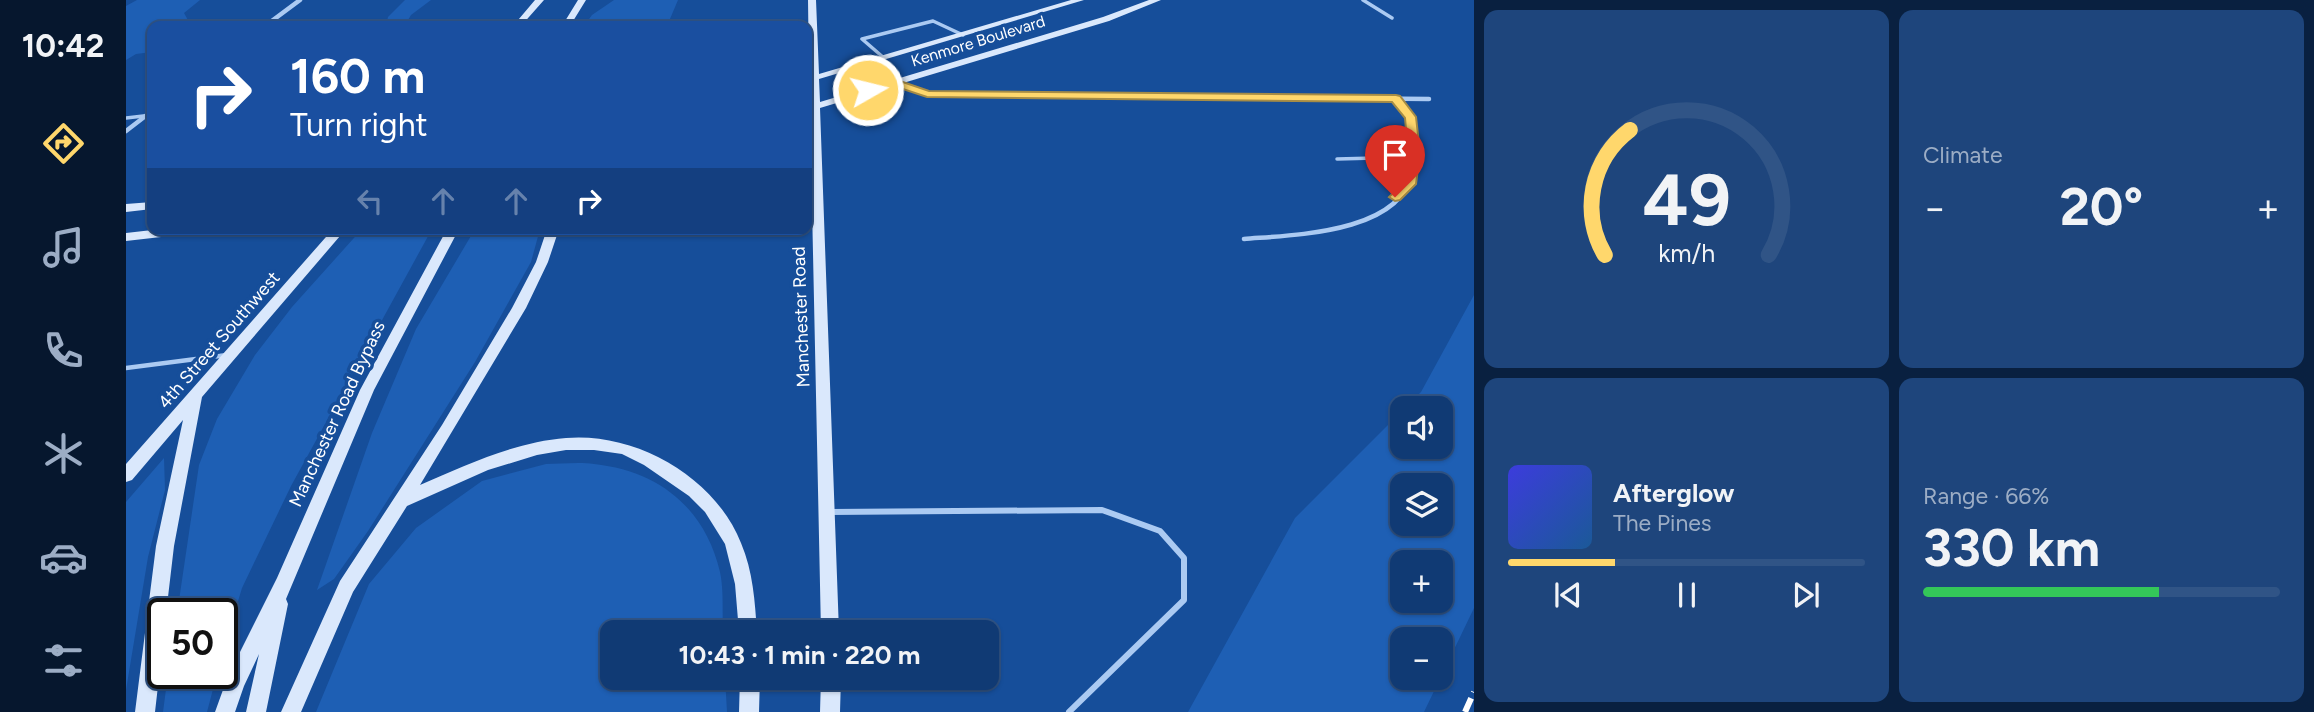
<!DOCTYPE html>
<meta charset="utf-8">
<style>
:root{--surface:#103a74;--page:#1e457c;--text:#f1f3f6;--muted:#9cadc5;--line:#305486;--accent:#ffd76c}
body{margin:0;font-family:Figtree,sans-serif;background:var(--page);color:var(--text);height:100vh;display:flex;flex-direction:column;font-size:26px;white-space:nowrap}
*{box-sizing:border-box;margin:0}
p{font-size:23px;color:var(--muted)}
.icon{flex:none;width:38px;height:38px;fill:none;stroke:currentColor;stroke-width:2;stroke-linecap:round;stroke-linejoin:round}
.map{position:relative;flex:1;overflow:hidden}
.side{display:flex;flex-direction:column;gap:10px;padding:10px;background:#092040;width:840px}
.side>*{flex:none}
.top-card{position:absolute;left:21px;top:21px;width:665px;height:214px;border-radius:14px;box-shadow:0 2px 5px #0004,0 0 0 2px var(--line);background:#1a4fa0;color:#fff;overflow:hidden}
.fabs{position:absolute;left:1264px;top:396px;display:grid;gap:14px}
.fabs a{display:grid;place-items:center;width:63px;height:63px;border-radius:14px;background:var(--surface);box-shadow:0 2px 5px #0004,0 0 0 2px var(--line);font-size:35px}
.speed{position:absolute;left:21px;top:598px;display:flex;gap:14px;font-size:35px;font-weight:700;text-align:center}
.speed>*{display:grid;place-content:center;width:91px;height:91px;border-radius:50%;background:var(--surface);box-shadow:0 2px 5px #0004,0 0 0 2px var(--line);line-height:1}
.speed .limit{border:4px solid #111;border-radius:10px;background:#fff;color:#111}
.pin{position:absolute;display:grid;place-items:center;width:60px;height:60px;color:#fff;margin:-72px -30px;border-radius:50% 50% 50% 0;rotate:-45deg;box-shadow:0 0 7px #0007}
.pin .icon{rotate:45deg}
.me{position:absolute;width:77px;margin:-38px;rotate:82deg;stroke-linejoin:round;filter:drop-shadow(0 0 5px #0008)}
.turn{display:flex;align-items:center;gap:24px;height:147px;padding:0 28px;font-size:32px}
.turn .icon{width:91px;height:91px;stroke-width:2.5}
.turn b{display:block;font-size:49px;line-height:60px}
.lanes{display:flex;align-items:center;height:66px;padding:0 28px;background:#0003;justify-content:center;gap:35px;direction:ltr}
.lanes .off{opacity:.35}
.big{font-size:52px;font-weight:700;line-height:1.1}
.side .card{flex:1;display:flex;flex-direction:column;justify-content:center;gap:10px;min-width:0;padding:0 24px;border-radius:14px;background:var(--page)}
.side .dial{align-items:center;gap:0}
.dial svg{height:182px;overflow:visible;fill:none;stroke:var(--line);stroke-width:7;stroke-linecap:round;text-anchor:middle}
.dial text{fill:var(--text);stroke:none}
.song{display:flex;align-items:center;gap:21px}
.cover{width:84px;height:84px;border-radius:10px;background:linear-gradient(135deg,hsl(240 70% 55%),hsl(210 70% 35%))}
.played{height:7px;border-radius:4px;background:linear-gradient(90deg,var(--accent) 30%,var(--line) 30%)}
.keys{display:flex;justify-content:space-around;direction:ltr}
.heat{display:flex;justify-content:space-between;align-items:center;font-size:38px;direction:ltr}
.charge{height:10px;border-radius:5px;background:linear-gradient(90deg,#34c759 66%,var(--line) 0)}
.side .tiles{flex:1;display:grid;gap:10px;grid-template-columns:repeat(2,1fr)}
.trip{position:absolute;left:474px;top:620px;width:399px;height:70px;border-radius:14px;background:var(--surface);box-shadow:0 2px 5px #0004,0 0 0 2px var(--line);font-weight:700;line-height:70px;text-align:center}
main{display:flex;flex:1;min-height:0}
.dock{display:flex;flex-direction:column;width:126px;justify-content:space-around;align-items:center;background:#06172e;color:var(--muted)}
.dock .icon{width:49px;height:49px}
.dock .current{color:var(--accent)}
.dock b{font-size:32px;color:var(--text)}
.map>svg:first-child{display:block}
.green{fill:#1e5fb4;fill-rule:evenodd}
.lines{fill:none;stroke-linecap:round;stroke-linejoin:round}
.service-far2{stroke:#abcaf2;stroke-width:3.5}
.service-far1{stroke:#abcaf2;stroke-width:4.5}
.service{stroke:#abcaf2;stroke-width:6}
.minor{stroke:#abcaf2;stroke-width:4.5}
.secondary{fill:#dae8fc;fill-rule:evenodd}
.rail{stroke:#fff;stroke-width:6;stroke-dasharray:15 6;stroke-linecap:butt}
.route{fill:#ffd76c;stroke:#a68c46;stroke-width:2}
.labels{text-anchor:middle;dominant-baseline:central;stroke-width:7;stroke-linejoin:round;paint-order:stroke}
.far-street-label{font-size:16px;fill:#fff;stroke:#164e9a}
.street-label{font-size:18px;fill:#fff;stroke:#164e9a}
</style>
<main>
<nav class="dock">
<b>10:42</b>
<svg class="icon current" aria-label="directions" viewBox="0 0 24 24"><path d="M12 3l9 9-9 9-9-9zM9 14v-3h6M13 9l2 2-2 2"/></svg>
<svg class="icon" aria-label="music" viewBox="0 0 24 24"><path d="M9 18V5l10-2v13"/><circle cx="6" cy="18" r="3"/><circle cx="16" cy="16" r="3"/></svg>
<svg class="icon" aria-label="phone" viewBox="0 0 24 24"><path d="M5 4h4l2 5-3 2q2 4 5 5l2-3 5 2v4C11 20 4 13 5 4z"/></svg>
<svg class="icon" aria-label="climate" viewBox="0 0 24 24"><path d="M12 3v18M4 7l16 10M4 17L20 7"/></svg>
<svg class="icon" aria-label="car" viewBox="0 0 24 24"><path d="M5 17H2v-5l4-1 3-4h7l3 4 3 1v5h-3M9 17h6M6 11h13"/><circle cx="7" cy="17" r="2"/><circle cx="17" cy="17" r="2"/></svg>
<svg class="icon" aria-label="filters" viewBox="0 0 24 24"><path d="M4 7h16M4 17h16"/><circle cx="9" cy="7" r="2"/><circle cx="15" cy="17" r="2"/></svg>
</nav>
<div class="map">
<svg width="1348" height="712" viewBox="0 0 1348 712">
<rect width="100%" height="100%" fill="#164e9a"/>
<path class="green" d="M11,0H74L58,13L63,22H77L85,26H26V52L10,54L0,60V6Z
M279,0H305L285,15L279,25L297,26H260L262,17Z
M488,0H552L541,26H458L466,15Z
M236,229H306L165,486L116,588L96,654V614H51L73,465L91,419L129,355L166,307Z
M349,229H414L405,262L349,362L242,531L208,579L191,590L246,433L290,329Z
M1348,295V608L1298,712H1062L1169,518L1276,411V446H1314V408H1279L1295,392ZM1276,485H1314V523H1276ZM1276,562H1314V600H1276ZM1276,639H1314V677H1276Z
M38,458L39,490L22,557L0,690V502Z
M420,464C435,464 453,462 468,464C533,471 579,508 594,572C598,591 596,613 597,632H486V677H599L601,712H190L243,584L290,528L356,481Z
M42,674H91L81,712H37Z"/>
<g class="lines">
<path class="service-far2" d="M1237,0L1266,18
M758,58L736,39L807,21L837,35
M1270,99C1288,123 1289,145 1285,174
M0,118L26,115
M1211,159L1287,157"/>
<path class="service-far1" d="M1118,239C1165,235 1275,234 1286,172
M0,368L101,355"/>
<path class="service" d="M704,512L976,510L1034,531L1058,558V600L943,712"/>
<path class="minor" d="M139,26L174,0
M768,82L801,94L1303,99
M0,131L26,111"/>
<path class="secondary" d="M409,0H418L395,26H387Z
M452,0H460L444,26H436Z
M682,0H690L693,74L945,0H958L693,79L694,102L977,17L1023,0H1035L983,21L694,108L713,632H695L684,111L681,112V106L684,105V82L681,83V77L683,76Z
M26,202V209L0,212V204Z
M35,229H76L70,233L0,241V233Z
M207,229H220L76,397L48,546L40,614H37V642L29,712H9L30,546L57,420L6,480L0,482V464Z
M321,229H333L248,390L160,599L162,604L140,712H120L133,654L118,686L109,712H89L102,676L151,578L234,390Z
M421,229H433L422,262L400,308L294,485C340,465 389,442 440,438C510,432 589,477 615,543C627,571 629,602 631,632H613L609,584L599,544L579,512L563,496L518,465L496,454L468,450H440L411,455L362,470L281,506L227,592L175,712H155L214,581L316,425L386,308L410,262Z
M614,677H634L633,712H613Z
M695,677H715L714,712H694Z"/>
<path class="rail" d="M1339,712L1348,692"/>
</g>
<path class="route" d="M768,79L803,91L1270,95L1274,96L1290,117L1294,153L1290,184L1274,200L1269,201L1263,197L1277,183L1282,153L1279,118L1266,102L801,97L768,86L742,93L737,90Z"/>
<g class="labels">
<g class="far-street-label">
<text transform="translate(852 41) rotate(-17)">Kenmore Boulevard</text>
</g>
<g class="street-label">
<text transform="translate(675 317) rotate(-92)">Manchester Road</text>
<text transform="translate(93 340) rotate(-49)">4th Street Southwest</text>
<text transform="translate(211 414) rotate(-65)">Manchester Road Bypass</text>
</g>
</g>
</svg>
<div class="fabs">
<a><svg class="icon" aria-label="sound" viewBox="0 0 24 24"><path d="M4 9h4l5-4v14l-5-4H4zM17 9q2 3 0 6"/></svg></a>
<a><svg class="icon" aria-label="layers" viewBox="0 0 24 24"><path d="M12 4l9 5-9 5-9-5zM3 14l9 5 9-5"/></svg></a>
<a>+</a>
<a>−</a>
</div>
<div class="speed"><div class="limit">50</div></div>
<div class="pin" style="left:1269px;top:197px;background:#d93025"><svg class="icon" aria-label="arrive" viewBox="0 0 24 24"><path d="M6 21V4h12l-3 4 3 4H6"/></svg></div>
<svg class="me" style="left:742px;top:90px" viewBox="-20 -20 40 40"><circle r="17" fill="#ffd76c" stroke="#fff" stroke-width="3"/><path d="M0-11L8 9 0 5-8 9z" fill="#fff"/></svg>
<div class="trip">10:43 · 1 min · 220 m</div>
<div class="top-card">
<div class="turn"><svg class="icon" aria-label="right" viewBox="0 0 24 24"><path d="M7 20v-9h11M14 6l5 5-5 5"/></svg><div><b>160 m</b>Turn right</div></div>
<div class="lanes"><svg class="icon off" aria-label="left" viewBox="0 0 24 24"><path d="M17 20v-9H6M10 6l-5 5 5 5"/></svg><svg class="icon off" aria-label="ahead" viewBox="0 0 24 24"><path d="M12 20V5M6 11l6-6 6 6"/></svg><svg class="icon off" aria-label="ahead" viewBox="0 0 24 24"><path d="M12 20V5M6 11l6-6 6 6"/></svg><svg class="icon" aria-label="right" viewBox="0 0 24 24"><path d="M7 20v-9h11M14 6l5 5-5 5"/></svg></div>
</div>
</div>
<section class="side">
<div class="tiles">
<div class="card dial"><svg viewBox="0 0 100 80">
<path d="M14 69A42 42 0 1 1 86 69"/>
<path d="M14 69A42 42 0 0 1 25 14" stroke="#ffd76c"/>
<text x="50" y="56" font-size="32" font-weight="700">49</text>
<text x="50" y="72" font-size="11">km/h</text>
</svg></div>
<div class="card"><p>Climate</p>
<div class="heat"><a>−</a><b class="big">20°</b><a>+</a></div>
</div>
<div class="card">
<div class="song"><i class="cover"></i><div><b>Afterglow</b><p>The Pines</p></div></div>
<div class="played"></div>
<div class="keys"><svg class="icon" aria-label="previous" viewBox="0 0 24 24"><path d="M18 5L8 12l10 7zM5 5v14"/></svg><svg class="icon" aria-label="pause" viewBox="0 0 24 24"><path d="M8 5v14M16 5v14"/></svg><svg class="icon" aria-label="next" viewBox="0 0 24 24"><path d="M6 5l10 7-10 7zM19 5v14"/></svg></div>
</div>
<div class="card"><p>Range · 66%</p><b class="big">330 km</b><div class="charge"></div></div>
</div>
</section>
</main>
